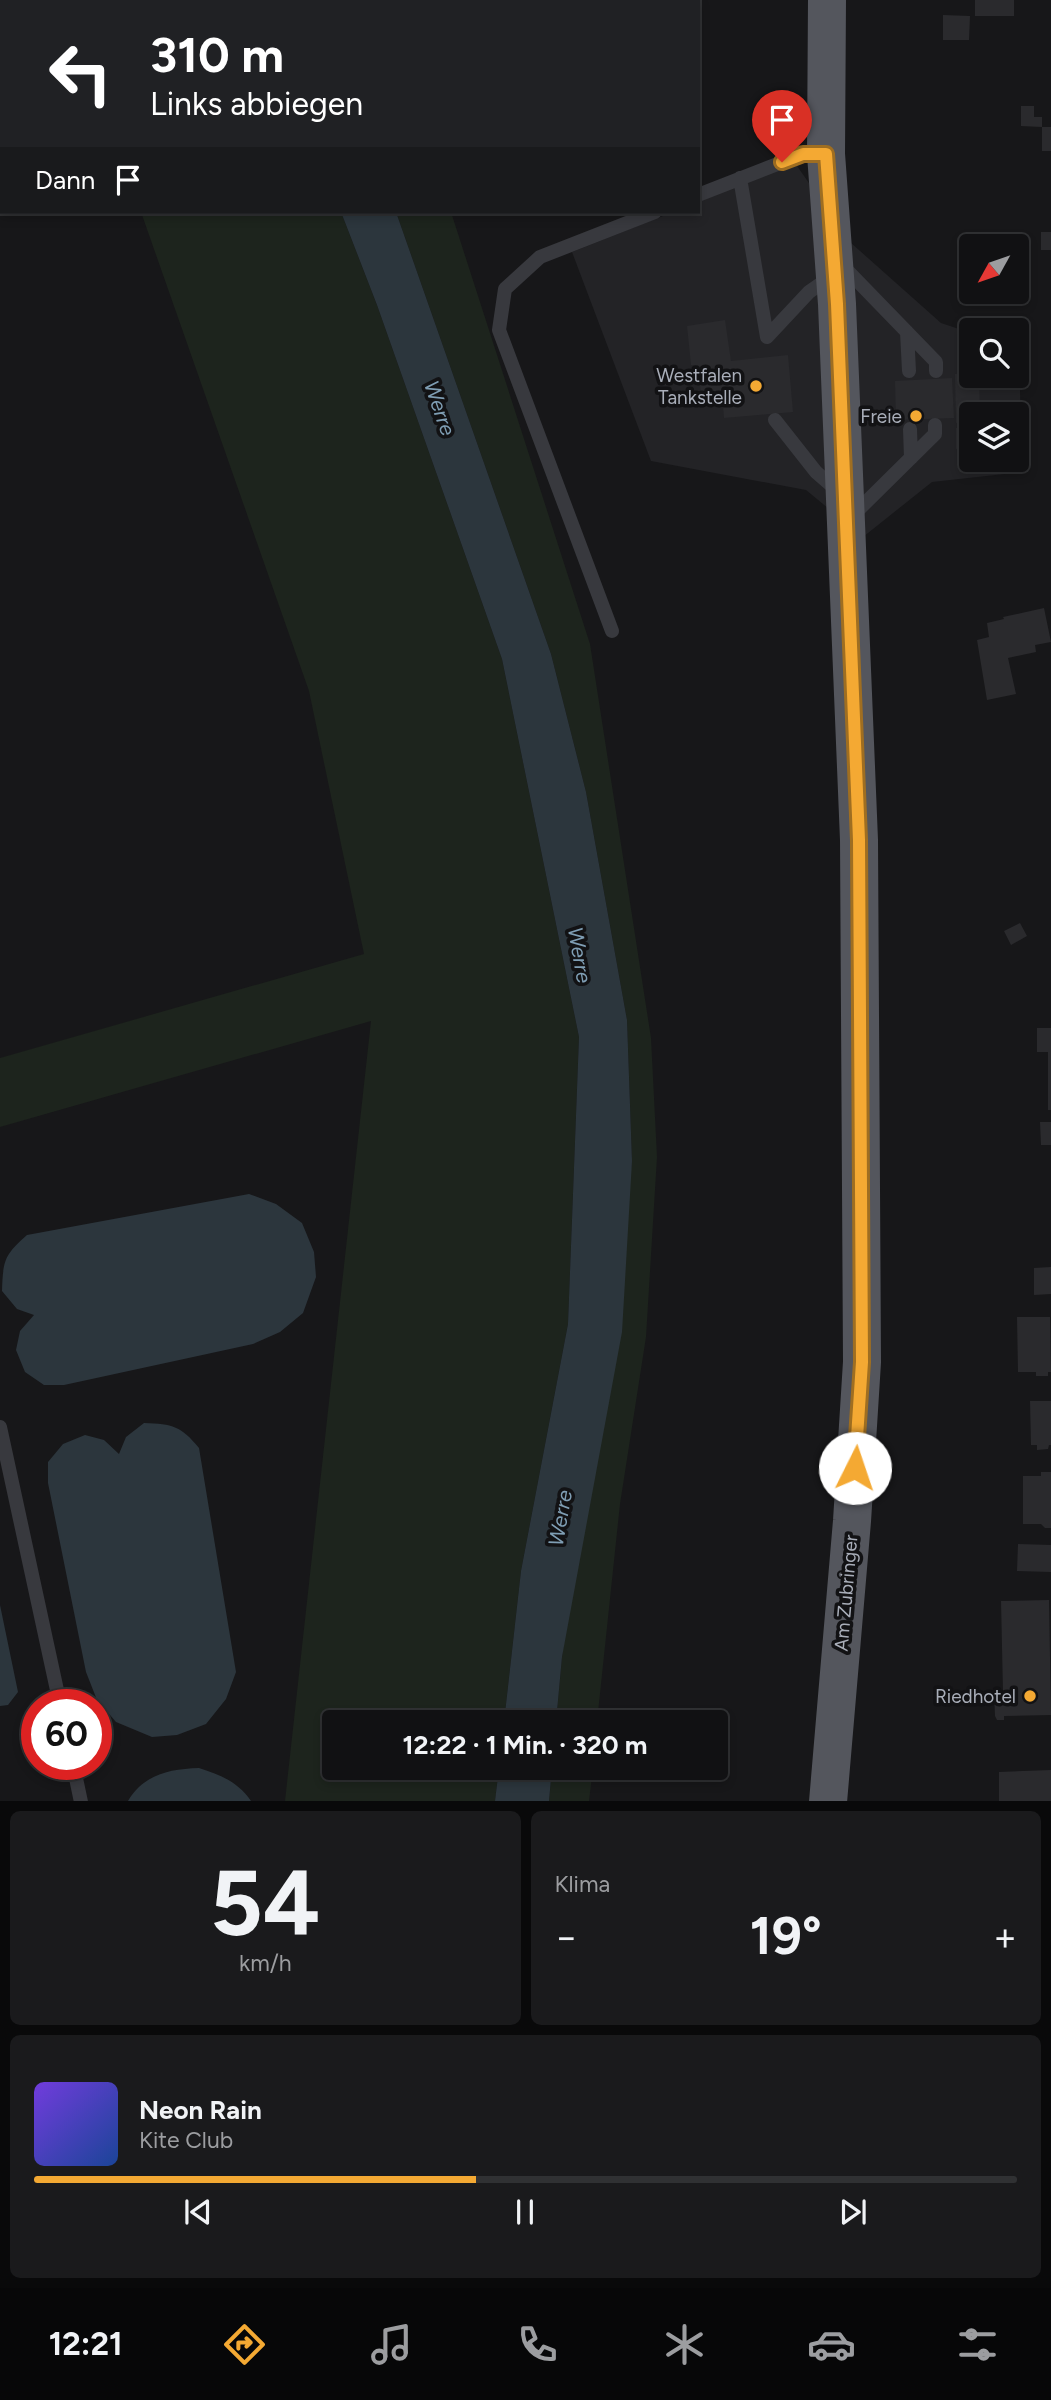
<!DOCTYPE html>
<html lang="de">
<meta charset="utf-8">
<style>
:root{--surface:#111113;--page:#1a1a1c;--text:#f1f3f6;--muted:#9c9da0;--line:#303133;--accent:#f4a933}
body{margin:0;font-family:Figtree,sans-serif;background:var(--page);color:var(--text);height:100vh;display:flex;flex-direction:column;font-size:26px;white-space:nowrap}
*{box-sizing:border-box;margin:0}
p{font-size:23px;color:var(--muted)}
.icon{flex:none;width:38px;height:38px;fill:none;stroke:currentColor;stroke-width:2;stroke-linecap:round;stroke-linejoin:round}
.map{position:relative;height:1801px;overflow:hidden}
.drawer{display:flex;flex-direction:column;gap:10px;padding:10px;background:#09090a;flex:1}
.drawer>*{flex:none}
.top-card{position:absolute;left:0px;top:0px;width:700px;height:214px;box-shadow:0 4px 10px #0003,0 0 0 2px var(--line);background:#202124;color:#fff;overflow:hidden}
.needle{width:46px;rotate:230deg}
.tools{position:absolute;left:959px;top:234px;display:grid;gap:14px}
.tools a{display:grid;place-items:center;width:70px;height:70px;border-radius:7px;background:var(--surface);box-shadow:0 4px 10px #0003,0 0 0 2px var(--line);font-size:35px}
.speed{position:absolute;left:21px;top:1689px;display:flex;gap:14px;font-size:35px;font-weight:700;text-align:center}
.speed>*{display:grid;place-content:center;width:91px;height:91px;border-radius:50%;background:var(--surface);box-shadow:0 4px 10px #0003,0 0 0 2px var(--line);line-height:1}
.speed .limit{border:10px solid #d22;background:#fff;color:#111}
.pin{position:absolute;display:grid;place-items:center;width:60px;height:60px;color:#fff;margin:-72px -30px;border-radius:50% 50% 50% 0;rotate:-45deg;box-shadow:0 0 7px #0007}
.pin .icon{rotate:45deg}
.me{position:absolute;width:77px;margin:-38px;rotate:4deg;stroke-linejoin:round;filter:drop-shadow(0 0 5px #0008)}
.turn{display:flex;align-items:center;gap:24px;height:147px;padding:0 35px;font-size:32px}
.turn .icon{width:91px;height:91px;stroke-width:2.5}
.turn b{display:block;font-size:49px;line-height:60px}
.then{display:flex;align-items:center;height:66px;padding:0 35px;background:#0003;gap:14px;font-size:26px}
.big{font-size:52px;font-weight:700;line-height:1.1}
.drawer .card{flex:1;display:flex;flex-direction:column;justify-content:center;gap:10px;min-width:0;padding:0 24px;border-radius:10px;background:var(--page)}
.drawer .dial{align-items:center;gap:0}
.dial b{font-size:91px;line-height:1}
.song{display:flex;align-items:center;gap:21px}
.cover{width:84px;height:84px;border-radius:10px;background:linear-gradient(135deg,hsl(260 70% 55%),hsl(220 70% 35%))}
.played{height:7px;border-radius:4px;background:linear-gradient(90deg,var(--accent) 45%,var(--line) 45%)}
.keys{display:flex;justify-content:space-around;direction:ltr}
.heat{display:flex;justify-content:space-between;align-items:center;font-size:38px;direction:ltr}
.drawer .tiles{flex:1;display:grid;gap:10px;grid-template-columns:1fr 1fr}
.card:last-child{grid-column:span 2}
.trip{position:absolute;left:322px;top:1710px;width:406px;height:70px;border-radius:7px;background:var(--surface);box-shadow:0 4px 10px #0003,0 0 0 2px var(--line);font-weight:700;line-height:70px;text-align:center}
.menu{display:flex;height:112px;justify-content:space-around;align-items:center;background:#070708;color:var(--muted)}
.menu .icon{width:49px;height:49px}
.menu .selected{color:var(--accent)}
.menu b{font-size:32px;color:var(--text)}
.map>svg:first-child{display:block}
.built{fill:#232326;fill-rule:evenodd}
.green{fill:#1d241d}
.water{fill:#2c363d}
.building{fill:#2a2a2d}
.lines{fill:none;stroke-linecap:round;stroke-linejoin:round}
.service{stroke:#38393e;stroke-width:14}
.primary{stroke:#54565d;stroke-width:38}
.route-casing{stroke:#9f6e21;stroke-width:18}
.route{stroke:#f4a933;stroke-width:12}
.poi-dot{fill:#f4a933;stroke:#121214;stroke-width:2.5}
.labels{text-anchor:middle;dominant-baseline:central;stroke-width:7;stroke-linejoin:round;paint-order:stroke}
.poi-label{font-size:19px;fill:#a9aeb9;stroke:#121214;text-anchor:end}
.street-label{font-size:19px;fill:#a9aeb9;stroke:#121214}
.water-label{font-size:21px;font-style:italic;fill:#7f9eb4;stroke:#121214}
</style>
<div class="map">
<svg width="1051" height="1802" viewBox="0 0 1051 1802">
<rect width="100%" height="100%" fill="#171719"/>
<path class="built" d="M795,163L850,242L941,323L971,333V376H1017V349L1019,350L1022,472L932,482L863,537L806,490L651,461L572,252L673,212H698V201ZM971,415H1017V460H971Z"/>
<path class="green" d="M141,212H341L377,305L502,659L579,1037L568,1324L521,1571L504,1722H334V1768H499L495,1801H285L371,1021L0,1127V1058L364,954L309,691Z
M396,212H451L590,644L651,1038L657,1157L646,1337L620,1504L597,1722H556L562,1657L632,1161L627,1020L586,792L551,654Z
M552,1768H593L589,1801L549,1802Z"/>
<path class="water" d="M341,212H396L551,654L586,792L627,1020L632,1161L622,1332L562,1657L556,1722H504L521,1571L568,1324L579,1037L502,659L377,305Z
M249,1194L276,1204L302,1223L314,1252L316,1277L303,1313L280,1332L253,1344L64,1385H44L25,1372L16,1350L20,1331L34,1315L17,1309L2,1291C3,1261 4,1255 27,1235Z
M144,1423C173,1424 181,1426 199,1448L236,1672L226,1699L206,1724L177,1735L152,1737L116,1722L97,1700L86,1672L48,1483V1462L63,1444L85,1435L104,1440L119,1454L126,1437Z
M0,1605L18,1692L8,1705L0,1706Z
M199,1768C221,1775 238,1782 251,1801H128C144,1774 170,1769 199,1768Z
M499,1768H552L549,1801H495Z"/>
<path class="building" d="M975,0H1014V16H975Z
M943,15L970,16L969,40H943Z
M1021,106H1034V117H1042V127L1021,126Z
M1042,127H1051V151H1042Z
M1041,232H1051V250H1041Z
M725,320L731,361L788,355L793,412L724,418L722,393L701,395L698,365H691L687,326Z
M971,373V376H979L980,415H971V422L956,423L955,374Z
M952,378L954,418L896,420L895,381Z
M971,427V448L956,449V428Z
M1044,608L1051,642L1035,645L1036,652L1008,658L1016,694L987,700L977,640L989,637L987,623L1004,619L1003,617Z
M1020,923L1027,936L1011,945L1004,931Z
M1037,1028H1051V1110H1048V1052H1037Z
M1040,1122H1051V1145H1041Z
M1051,1267V1294L1034,1295V1268Z
M1017,1317H1050L1051,1372H1048V1376H1036V1372H1018Z
M1030,1401H1051V1445H1049L1048,1449L1037,1450V1445H1031Z
M1041,1472H1051V1528H1045L1041,1524H1023V1476H1041Z
M1018,1544L1051,1545V1572L1017,1571Z
M1049,1600L1051,1715L1004,1716V1720H997L995,1716L994,1692H1003L1001,1601Z
M1051,1770V1802H999V1772Z"/>
<g class="lines">
<path class="service" d="M740,178L767,337
M698,195L803,154H825
M841,264L936,362V371
M907,332L909,371
M767,337L809,292L832,276
M775,420L816,472L839,492
M910,429L911,458
M852,516L935,434V425
M612,631L499,330L505,289L540,257L655,212
M0,1427L60,1704
M73,1764L81,1802"/>
<path class="primary" d="M827,0L826,154L837,304L859,840L862,1362L852,1521L828,1802"/>
</g>
<g class="lines">
<defs>
<path id="route" d="M782,162L803,154H826L837,304L859,840L862,1362L855,1468"/>
</defs>
<use href="#route" class="route-casing"/>
<use href="#route" class="route"/>
</g>
<g class="poi-dot">
<circle cx="756" cy="386" r="7"/>
<circle cx="916" cy="416" r="7"/>
<circle cx="1030" cy="1696" r="7"/>
</g>
<g class="labels">
<g class="poi-label">
<text x="742" y="375">Westfalen<tspan x="742" dy="22">Tankstelle</tspan></text>
<text x="902" y="416">Freie</text>
<text x="1016" y="1696">Riedhotel</text>
</g>
<g class="street-label">
<text transform="translate(846 1593) rotate(-85)">Am Zubringer</text>
</g>
<g class="water-label">
<text transform="translate(440 408) rotate(71)">Werre</text>
<text transform="translate(580 955) rotate(80)">Werre</text>
<text transform="translate(560 1518) rotate(-80)">Werre</text>
</g>
</g>
</svg>
<div class="tools">
<a><svg class="needle" viewBox="-14 -14 28 28"><path d="M0-13l5 13h-10z" fill="#e53935"/><path d="M0 13l5-13h-10z" fill="#9c9da0"/></svg></a>
<a><svg class="icon" aria-label="search" viewBox="0 0 24 24"><circle cx="10" cy="10" r="6"/><path d="M15 15l6 6"/></svg></a>
<a><svg class="icon" aria-label="layers" viewBox="0 0 24 24"><path d="M12 4l9 5-9 5-9-5zM3 14l9 5 9-5"/></svg></a>
</div>
<div class="speed"><div class="limit">60</div></div>
<div class="pin" style="left:782px;top:162px;background:#d93025"><svg class="icon" aria-label="arrive" viewBox="0 0 24 24"><path d="M6 21V4h12l-3 4 3 4H6"/></svg></div>
<svg class="me" style="left:855px;top:1468px" viewBox="-20 -20 40 40"><circle r="19" fill="#fff"/><path d="M0-13L10 11 0 6-10 11z" fill="#f4a933"/></svg>
<div class="trip">12:22 · 1 Min. · 320 m</div>
<div class="top-card">
<div class="turn"><svg class="icon" aria-label="left" viewBox="0 0 24 24"><path d="M17 20v-9H6M10 6l-5 5 5 5"/></svg><div><b>310 m</b>Links abbiegen</div></div>
<div class="then">Dann<svg class="icon" aria-label="arrive" viewBox="0 0 24 24"><path d="M6 21V4h12l-3 4 3 4H6"/></svg></div>
</div>
</div>
<section class="drawer">
<div class="tiles">
<div class="card dial"><b>54</b><p>km/h</p></div>
<div class="card"><p>Klima</p>
<div class="heat"><a>−</a><b class="big">19°</b><a>+</a></div>
</div>
<div class="card">
<div class="song"><i class="cover"></i><div><b>Neon Rain</b><p>Kite Club</p></div></div>
<div class="played"></div>
<div class="keys"><svg class="icon" aria-label="previous" viewBox="0 0 24 24"><path d="M18 5L8 12l10 7zM5 5v14"/></svg><svg class="icon" aria-label="pause" viewBox="0 0 24 24"><path d="M8 5v14M16 5v14"/></svg><svg class="icon" aria-label="next" viewBox="0 0 24 24"><path d="M6 5l10 7-10 7zM19 5v14"/></svg></div>
</div>
</div>
</section>
<nav class="menu">
<b>12:21</b>
<svg class="icon selected" aria-label="directions" viewBox="0 0 24 24"><path d="M12 3l9 9-9 9-9-9zM9 14v-3h6M13 9l2 2-2 2"/></svg>
<svg class="icon" aria-label="music" viewBox="0 0 24 24"><path d="M9 18V5l10-2v13"/><circle cx="6" cy="18" r="3"/><circle cx="16" cy="16" r="3"/></svg>
<svg class="icon" aria-label="phone" viewBox="0 0 24 24"><path d="M5 4h4l2 5-3 2q2 4 5 5l2-3 5 2v4C11 20 4 13 5 4z"/></svg>
<svg class="icon" aria-label="climate" viewBox="0 0 24 24"><path d="M12 3v18M4 7l16 10M4 17L20 7"/></svg>
<svg class="icon" aria-label="car" viewBox="0 0 24 24"><path d="M5 17H2v-5l4-1 3-4h7l3 4 3 1v5h-3M9 17h6M6 11h13"/><circle cx="7" cy="17" r="2"/><circle cx="17" cy="17" r="2"/></svg>
<svg class="icon" aria-label="filters" viewBox="0 0 24 24"><path d="M4 7h16M4 17h16"/><circle cx="9" cy="7" r="2"/><circle cx="15" cy="17" r="2"/></svg>
</nav>
